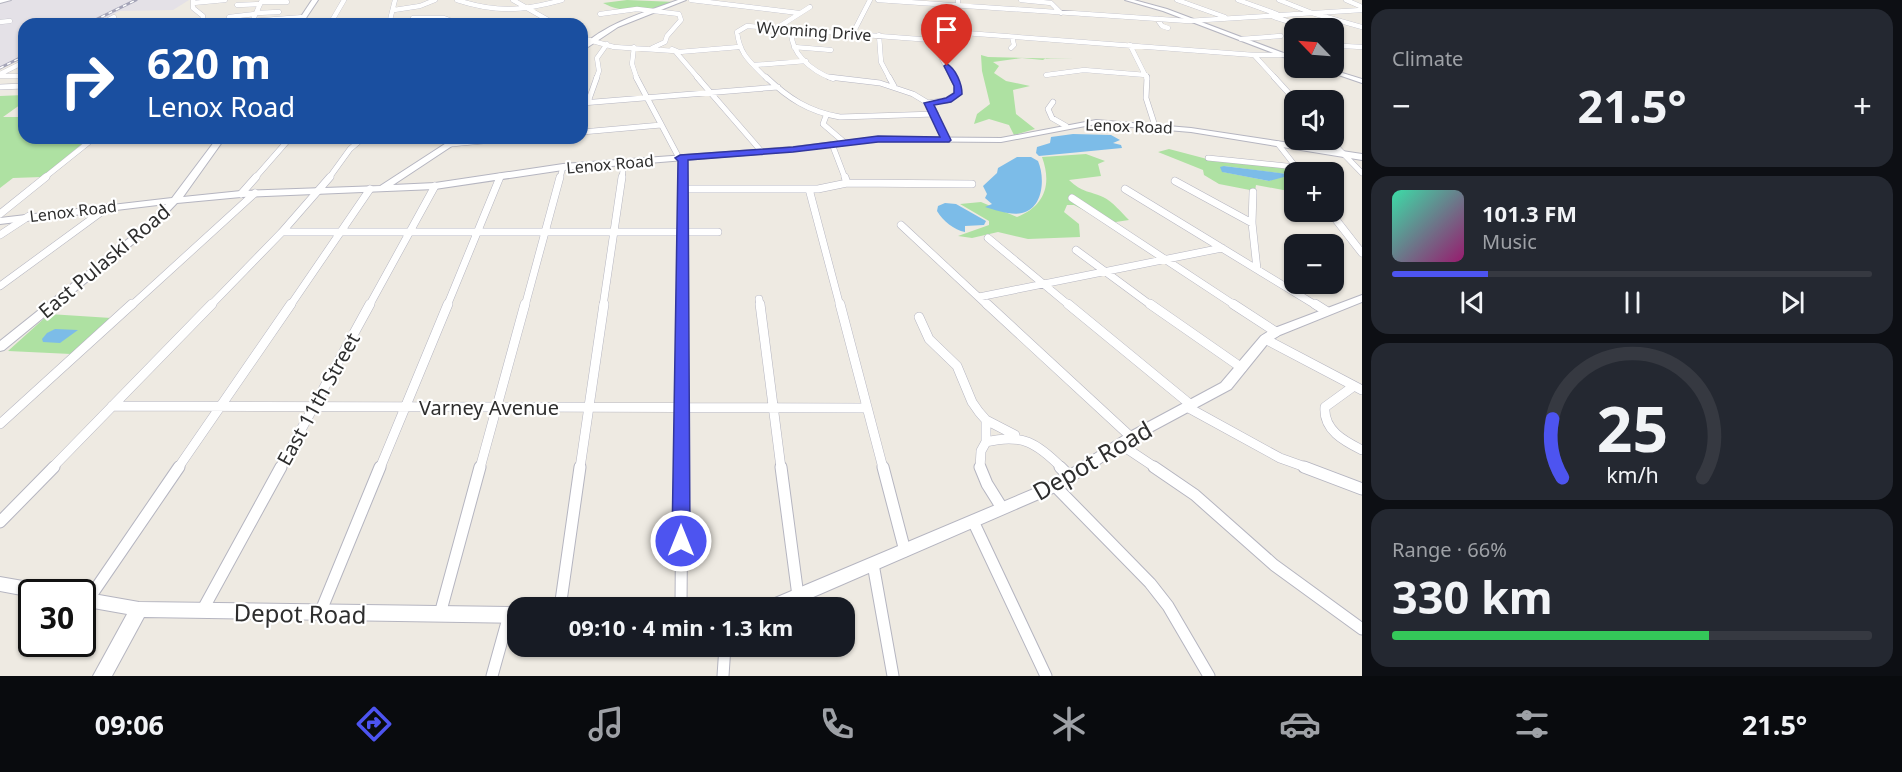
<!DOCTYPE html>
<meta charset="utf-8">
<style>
:root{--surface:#171b24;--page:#242831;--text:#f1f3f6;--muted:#9ea1a6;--line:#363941;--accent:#4d54f0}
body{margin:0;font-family:"Noto Sans",sans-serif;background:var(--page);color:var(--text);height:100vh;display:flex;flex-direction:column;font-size:22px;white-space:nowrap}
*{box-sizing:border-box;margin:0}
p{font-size:20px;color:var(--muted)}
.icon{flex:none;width:33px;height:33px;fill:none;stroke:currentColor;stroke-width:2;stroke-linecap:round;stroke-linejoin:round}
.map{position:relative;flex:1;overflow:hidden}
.details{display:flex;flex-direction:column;gap:9px;padding:9px;background:#0d0f14;width:540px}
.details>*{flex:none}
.top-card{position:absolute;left:18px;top:18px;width:570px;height:126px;border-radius:18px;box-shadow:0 2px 4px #0004;background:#1a4fa0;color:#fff;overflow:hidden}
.needle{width:39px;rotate:295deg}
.buttons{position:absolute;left:1284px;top:18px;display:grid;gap:12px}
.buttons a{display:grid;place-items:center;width:60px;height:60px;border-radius:12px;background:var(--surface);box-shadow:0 2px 4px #0004;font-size:30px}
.speed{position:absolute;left:18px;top:579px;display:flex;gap:12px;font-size:30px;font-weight:700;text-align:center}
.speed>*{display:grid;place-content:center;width:78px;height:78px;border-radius:50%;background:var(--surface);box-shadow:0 2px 4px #0004;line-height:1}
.speed .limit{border:3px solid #111;border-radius:9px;background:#fff;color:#111}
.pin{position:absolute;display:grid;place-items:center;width:51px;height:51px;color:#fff;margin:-62px -26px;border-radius:50% 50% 50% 0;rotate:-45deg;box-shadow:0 0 6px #0007}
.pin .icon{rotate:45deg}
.me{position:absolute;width:66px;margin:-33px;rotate:0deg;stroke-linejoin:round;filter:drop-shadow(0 0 4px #0008)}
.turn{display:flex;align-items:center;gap:21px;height:126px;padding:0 30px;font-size:27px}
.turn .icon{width:78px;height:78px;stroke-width:2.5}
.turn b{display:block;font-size:42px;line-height:51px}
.big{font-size:45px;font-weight:700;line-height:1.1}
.details .card{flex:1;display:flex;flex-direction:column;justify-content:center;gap:9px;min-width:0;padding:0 21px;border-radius:18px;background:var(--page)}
.details .dial{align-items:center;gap:0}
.dial svg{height:156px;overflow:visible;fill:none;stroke:var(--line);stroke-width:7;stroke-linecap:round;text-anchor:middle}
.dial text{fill:var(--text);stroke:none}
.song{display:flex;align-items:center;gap:18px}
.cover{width:72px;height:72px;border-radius:9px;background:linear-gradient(135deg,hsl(160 70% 55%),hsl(320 70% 35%))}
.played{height:6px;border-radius:3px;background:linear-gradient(90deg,var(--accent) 20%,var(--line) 20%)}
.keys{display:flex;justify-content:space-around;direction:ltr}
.heat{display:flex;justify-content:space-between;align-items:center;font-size:33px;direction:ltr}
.charge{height:9px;border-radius:4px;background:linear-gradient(90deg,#34c759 66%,var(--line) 0)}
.trip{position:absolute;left:507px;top:597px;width:348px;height:60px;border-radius:18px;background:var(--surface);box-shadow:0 2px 4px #0004;font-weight:700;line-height:60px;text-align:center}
.tab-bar{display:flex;height:96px;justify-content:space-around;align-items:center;background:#090b0e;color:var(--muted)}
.tab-bar .icon{width:42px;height:42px}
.tab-bar .current{color:var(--accent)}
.tab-bar b{font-size:27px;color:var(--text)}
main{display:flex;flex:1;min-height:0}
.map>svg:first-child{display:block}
.industrial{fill:#e4e1e7}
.green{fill:#aee1a2;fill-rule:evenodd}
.water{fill:#7cbce8}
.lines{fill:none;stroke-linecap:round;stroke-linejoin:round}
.street-far4-casing{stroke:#b5b5c0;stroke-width:5}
.street-far3-casing{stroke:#b5b5c0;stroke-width:6}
.street-far2-casing{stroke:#b5b5c0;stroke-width:8}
.street-far1-casing{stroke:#b5b5c0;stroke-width:10}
.street-casing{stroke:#b5b5c0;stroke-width:13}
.secondary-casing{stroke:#b5b5c0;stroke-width:2}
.street-far4{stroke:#fff;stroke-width:4.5}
.street-far3{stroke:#fff;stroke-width:5}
.street-far2{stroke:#fff;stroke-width:7}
.street-far1{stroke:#fff;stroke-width:9}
.street{stroke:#fff;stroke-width:11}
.secondary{fill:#fff;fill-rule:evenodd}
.rail-casing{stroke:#a4a4b7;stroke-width:3}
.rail{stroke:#fff;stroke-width:1.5;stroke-dasharray:4;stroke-linecap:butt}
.route{fill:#4d54f0;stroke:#32379c;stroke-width:1.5}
.labels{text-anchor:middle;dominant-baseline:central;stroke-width:4.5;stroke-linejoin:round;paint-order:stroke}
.far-street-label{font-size:16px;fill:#2e2e2e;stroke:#fff}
.street-label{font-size:20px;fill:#2e2e2e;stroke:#fff}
.near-street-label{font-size:24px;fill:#2e2e2e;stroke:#fff}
</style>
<main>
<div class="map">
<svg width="1362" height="676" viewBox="0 0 1362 676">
<rect width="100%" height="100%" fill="#eeeae2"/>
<path class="industrial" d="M0,0H189L173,10L120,11L94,24H24V58L0,69Z"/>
<path class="green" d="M627,0L676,2C653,11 625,15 603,3Z
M981,55L988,57L1074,59L1046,58L1043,60L1022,58L993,62L999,66L994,73L1006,81L1030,86L1013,90L1016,114L1035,129L1014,135L1009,125L989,119L974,124L977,114L990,104L982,71Z
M24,95V102L3,117H24V138H89L42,177L13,178L0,188V96Z
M1169,149L1207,159L1291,168L1294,173V192L1256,185L1255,191L1219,184L1204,175L1203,170L1158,152ZM1224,166L1286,174L1269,181L1223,172Z
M1086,154L1105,161L1098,164L1101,176L1069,180C1083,193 1087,190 1103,197C1113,202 1121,212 1129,220L1109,223L1074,205H1067L1064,212L1079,224L1080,237L1028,239L998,232L972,238L958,236L989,225V221L960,204L981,202L1017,217C1045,206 1052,184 1042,157Z
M49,314L111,318L71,354L8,351Z"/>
<path class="water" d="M1073,134L1111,135L1120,140L1113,143L1121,145L1122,148L1039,156L1036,153L1037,147L1050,143L1051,137Z
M1017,157H1031L1038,161C1045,177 1044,208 1022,213C1012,216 995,210 985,207L992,204L985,198L987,194L983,186L997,173L998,168Z
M1224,166L1287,174L1284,177L1269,181L1222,172L1220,167Z
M945,203L956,204L986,221L984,225L965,226V232C954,230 943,221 937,211L938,206Z
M55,329L78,330L60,343L43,342L42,339L47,333Z"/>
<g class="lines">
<defs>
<path id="street-far4" d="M193,0V8L203,16L202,24
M457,0C497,13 522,11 562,0
M513,0L555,24
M691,0L799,13
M878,0L1188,21L1362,10
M958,0L957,30L965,33L1254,55H1294
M1021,0L1051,3L1061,13
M1177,0L1225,17
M1238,0L1277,14
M1279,0L1312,13L1362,27
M1346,0L1362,7
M262,2H287
M193,3L225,0
M237,5L260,4
M394,10L420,6L435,0
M256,13L279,12
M600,14L637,9L679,14L681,20L667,36L665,42L652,48
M928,16L957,17
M229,17L255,14
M1274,17L1309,28
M413,18H444L460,24
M1157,19L1162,26L1168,28
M113,21H170L176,24
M251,21L304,17
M0,22L10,21
M101,24L114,17
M251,24L262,0
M330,24L344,0
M389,24L395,0
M780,26L810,7
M792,28C788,53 812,71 833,79
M853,33L870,0
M879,35L881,62L890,79
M582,38L614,47L675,51L699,79
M1241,39L1281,36
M1130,45L1147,79
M634,47L632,64L637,79
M794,47L831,50
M1011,48L1014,45L1012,37
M672,49L679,52L739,47
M1334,50L1343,46L1362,47
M1254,55L1276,79
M754,65L806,61
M0,74L24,62
M1046,75L1084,70L1146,75
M0,76H24
M596,79L599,71L597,58L607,44
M767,79C751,62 740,56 737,32L747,26L932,40L953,79"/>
<path id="street-far3" d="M636,77L678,156L683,160V178
M697,77L762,152
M766,77C788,98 809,112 840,117L936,114
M829,77L880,83L913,94L928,103L934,110L946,140
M889,77L894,86
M1147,77L1146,98L1155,126
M1274,77L1295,100
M0,87L24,86
M588,102L597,77
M1053,102L1048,109L1052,118L1066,126
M582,103L778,87
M928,103L948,100L958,94L959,90L952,77
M826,116L823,124L844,142
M582,132L661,125
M1330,140L1362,173
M451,144L514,138
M832,144L845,178
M1278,144L1300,172
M1208,158L1296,167
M44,178L94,138
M255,178L290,138
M329,178L350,149L363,138
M560,178L563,167
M622,178L624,162"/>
<path id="street-far2" d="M845,177L847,183
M1175,181L1252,223
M682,189H818L847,183L972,184
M809,189L840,306
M1125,189L1317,306
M1253,192L1252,223L1257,269
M241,194L256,177
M1072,198L1236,306
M1330,212L1362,253
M0,214L46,177
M901,225L988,306
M282,232H718
M0,235L29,216
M988,238L1070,306
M1076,250L1152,306
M0,286L108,207
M979,297L1222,248
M759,299L760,306
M131,306L255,193
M210,306L282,232L330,177
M290,306L370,189
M369,306L435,186
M447,306L500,177
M525,306L560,177
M603,306L622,177
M682,306L683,177"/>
<path id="street-far1" d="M760,304L781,468
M840,304L883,468
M987,304L1131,437
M1068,304L1191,405
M1150,304L1242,368
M1233,304L1276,332
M1315,304L1326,311
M919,317L929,339L957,366L972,402L979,412L986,420L1015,435
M1265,339L1362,390
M1354,386L1325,407C1323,430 1344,441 1362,450
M112,406L866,408
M1187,407L1280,458L1308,468
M986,420V442
M0,424L132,304
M1120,444L1156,468
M52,468L212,304
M178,468L291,304
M280,468L370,304
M380,468L448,304
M480,468L525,304
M580,468L604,304
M682,468V304
M980,468L981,451L986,442C1022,433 1037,443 1062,468"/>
<path id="street" d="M781,467L798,596
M883,467L905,551
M980,467L987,484L1002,508
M1060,467L1070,477
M1154,467L1195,495L1274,565L1362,629
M1304,467L1362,489
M1055,486L1150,583L1168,606L1209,676
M973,521L1046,676
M0,522L54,467
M873,564L893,676
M88,600L179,467
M560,608L580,467
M681,608L682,467
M202,611L281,467
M320,613L380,467
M440,614L480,467
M492,676L509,615
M723,676L725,646"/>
<path id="secondary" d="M0,0H11L0,3Z
M312,0H318L302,24H296Z
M678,0H686L618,27L582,51V46C609,22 645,12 678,0Z
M1125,0H1134L1167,9L1294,57V61L1163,11Z
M1318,68H1326L1362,79V83Z
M1096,120L1191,128L1362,154V160L1191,132L1096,124L1001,142L878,141L793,151L563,170L435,189L241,197L177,203L155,226L4,350L0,351V341L149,222L166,204L0,224V218L172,198L217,138H225L183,197L241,191L380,186L454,138H464L393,185L435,183L563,164L793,147L878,137L1001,138Z
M1362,295V302L1280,335L1269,342L1231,389L1136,440L1060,490L788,608H761L763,603L1050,482L1126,434L1221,383L1261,336L1272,329Z
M0,577L46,585L52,587L54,592H32V597L0,591Z
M80,592H82L139,602L518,607V623L144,617L112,676H93L127,614L82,606V592Z"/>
</defs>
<use href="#street-far4" class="street-far4-casing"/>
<use href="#street-far3" class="street-far3-casing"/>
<use href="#street-far2" class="street-far2-casing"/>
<use href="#street-far1" class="street-far1-casing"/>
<use href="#street" class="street-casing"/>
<use href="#secondary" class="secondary-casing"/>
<use href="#street-far4" class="street-far4"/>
<use href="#street-far3" class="street-far3"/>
<use href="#street-far2" class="street-far2"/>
<use href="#street-far1" class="street-far1"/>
<use href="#street" class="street"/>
<use href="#secondary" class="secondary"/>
<defs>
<path id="rail" d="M87,24L136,0
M0,68L24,56"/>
</defs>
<use href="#rail" class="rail-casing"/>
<use href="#rail" class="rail"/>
</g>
<path class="route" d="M947,64C956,69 962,84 962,94L951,102L934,105L951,140L949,142H878L793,152L688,160L690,541L688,546L681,548L675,546L672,541L678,161L675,158L680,155L793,147L878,136L940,137L924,103L946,98L954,93V86L944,66Z"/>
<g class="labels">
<g class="far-street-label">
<text transform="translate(814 31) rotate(4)">Wyoming Drive</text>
<text transform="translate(1129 126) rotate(2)">Lenox Road</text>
<text transform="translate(610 164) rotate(-5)">Lenox Road</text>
<text transform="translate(73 211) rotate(-7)">Lenox Road</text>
</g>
<g class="street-label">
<text transform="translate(104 261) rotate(-40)">East Pulaski Road</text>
<text transform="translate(318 399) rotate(-61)">East 11th Street</text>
<text x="489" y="407">Varney Avenue</text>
</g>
<g class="near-street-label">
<text transform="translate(1092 460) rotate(-30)">Depot Road</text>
<text transform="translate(300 613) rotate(1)">Depot Road</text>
</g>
</g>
</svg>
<div class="buttons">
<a><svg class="needle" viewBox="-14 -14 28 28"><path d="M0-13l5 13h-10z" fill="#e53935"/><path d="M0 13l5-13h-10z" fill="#9ea1a6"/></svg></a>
<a><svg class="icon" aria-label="sound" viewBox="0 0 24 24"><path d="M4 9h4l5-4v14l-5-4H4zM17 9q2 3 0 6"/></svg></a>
<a>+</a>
<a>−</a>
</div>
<div class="speed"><div class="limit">30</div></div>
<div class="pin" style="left:947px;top:66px;background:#d93025"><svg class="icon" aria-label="arrive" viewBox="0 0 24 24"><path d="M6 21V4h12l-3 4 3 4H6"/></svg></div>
<svg class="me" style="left:681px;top:541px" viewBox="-20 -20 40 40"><circle r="17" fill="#4d54f0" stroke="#fff" stroke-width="3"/><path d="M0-11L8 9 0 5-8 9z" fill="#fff"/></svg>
<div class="trip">09:10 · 4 min · 1.3 km</div>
<div class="top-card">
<div class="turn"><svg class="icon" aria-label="right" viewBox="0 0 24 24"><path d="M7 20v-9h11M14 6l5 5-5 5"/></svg><div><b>620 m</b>Lenox Road</div></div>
</div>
</div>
<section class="details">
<div class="card"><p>Climate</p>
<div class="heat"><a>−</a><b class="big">21.5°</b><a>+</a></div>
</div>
<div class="card">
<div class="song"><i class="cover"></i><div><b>101.3 FM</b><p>Music</p></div></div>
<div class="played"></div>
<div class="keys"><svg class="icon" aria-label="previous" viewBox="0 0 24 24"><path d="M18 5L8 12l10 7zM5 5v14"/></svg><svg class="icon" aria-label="pause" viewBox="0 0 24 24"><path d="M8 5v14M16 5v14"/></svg><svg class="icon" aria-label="next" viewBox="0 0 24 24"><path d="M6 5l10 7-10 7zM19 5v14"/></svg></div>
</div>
<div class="card dial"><svg viewBox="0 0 100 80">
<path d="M14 69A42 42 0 1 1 86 69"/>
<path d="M14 69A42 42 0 0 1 9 39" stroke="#4d54f0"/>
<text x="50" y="56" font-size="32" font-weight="700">25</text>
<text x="50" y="72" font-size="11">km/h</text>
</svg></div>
<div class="card"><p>Range · 66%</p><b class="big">330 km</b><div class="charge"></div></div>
</section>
</main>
<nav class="tab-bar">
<b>09:06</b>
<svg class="icon current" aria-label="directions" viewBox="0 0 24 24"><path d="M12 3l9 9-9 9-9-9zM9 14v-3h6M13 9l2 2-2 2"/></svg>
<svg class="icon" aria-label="music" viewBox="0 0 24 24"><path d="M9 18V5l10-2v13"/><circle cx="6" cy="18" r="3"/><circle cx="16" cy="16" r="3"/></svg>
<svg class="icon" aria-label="phone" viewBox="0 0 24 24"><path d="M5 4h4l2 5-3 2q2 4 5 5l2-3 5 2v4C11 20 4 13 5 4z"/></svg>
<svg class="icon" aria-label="climate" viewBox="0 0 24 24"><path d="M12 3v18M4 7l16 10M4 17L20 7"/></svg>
<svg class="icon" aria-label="car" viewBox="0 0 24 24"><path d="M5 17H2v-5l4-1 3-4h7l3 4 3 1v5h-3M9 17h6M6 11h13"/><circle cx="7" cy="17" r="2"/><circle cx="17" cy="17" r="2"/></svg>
<svg class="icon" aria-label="filters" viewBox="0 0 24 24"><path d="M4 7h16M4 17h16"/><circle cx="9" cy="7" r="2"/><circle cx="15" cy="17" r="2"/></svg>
<b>21.5°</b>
</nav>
